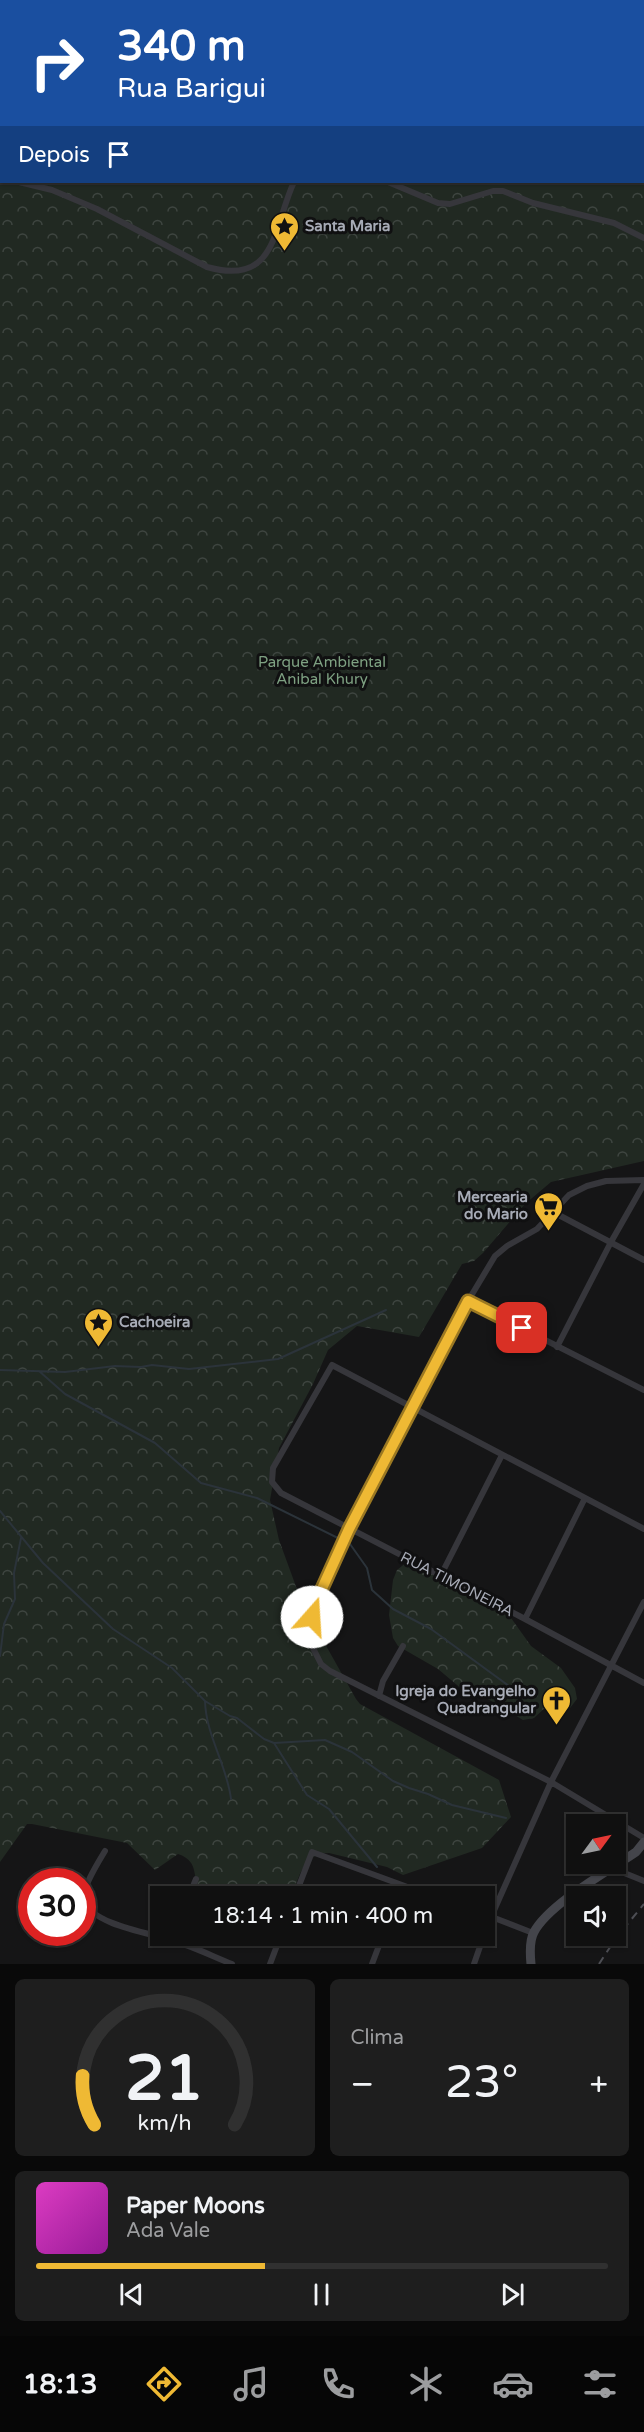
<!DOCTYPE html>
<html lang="pt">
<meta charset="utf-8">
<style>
:root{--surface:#101010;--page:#1e1e1e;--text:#f1f3f6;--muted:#9c9d9f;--line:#303030;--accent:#efb934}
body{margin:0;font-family:"Varela Round",sans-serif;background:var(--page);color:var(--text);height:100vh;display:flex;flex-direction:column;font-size:22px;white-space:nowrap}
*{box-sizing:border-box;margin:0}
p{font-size:20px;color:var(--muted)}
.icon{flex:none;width:33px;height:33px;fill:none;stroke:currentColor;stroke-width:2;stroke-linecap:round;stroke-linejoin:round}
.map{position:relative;height:1964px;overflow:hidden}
.sheet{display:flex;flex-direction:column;gap:15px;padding:15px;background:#090909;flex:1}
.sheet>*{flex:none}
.guide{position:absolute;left:0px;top:0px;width:645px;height:183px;box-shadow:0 2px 4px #0004,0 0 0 2px var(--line);background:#1a4fa0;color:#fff;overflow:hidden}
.needle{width:39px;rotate:57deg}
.tools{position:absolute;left:566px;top:1814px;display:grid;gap:12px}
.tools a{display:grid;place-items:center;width:60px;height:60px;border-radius:0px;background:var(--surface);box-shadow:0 2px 4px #0004,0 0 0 2px var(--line);font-size:30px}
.speed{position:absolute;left:18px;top:1868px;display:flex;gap:12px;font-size:30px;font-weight:700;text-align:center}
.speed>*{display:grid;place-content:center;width:78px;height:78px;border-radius:50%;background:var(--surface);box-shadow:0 2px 4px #0004,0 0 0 2px var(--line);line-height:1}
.speed .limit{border:9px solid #d22;background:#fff;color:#111}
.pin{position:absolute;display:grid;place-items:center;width:51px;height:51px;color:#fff;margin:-26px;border-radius:12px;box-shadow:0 3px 9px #0006}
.me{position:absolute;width:66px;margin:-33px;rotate:19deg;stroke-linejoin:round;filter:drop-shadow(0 0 4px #0008)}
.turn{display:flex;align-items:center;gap:21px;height:126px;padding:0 18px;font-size:27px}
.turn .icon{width:78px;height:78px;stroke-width:2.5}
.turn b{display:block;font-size:42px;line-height:51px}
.then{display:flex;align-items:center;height:57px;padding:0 18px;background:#0003;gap:12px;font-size:22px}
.big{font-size:45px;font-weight:600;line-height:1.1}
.sheet .widget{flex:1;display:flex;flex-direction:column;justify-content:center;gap:9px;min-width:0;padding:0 21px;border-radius:9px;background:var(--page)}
.sheet .dial{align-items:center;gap:0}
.dial svg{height:156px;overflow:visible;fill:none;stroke:var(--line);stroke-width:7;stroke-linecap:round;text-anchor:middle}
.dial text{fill:var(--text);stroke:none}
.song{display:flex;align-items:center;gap:18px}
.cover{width:72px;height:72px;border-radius:9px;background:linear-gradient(135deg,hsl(310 70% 55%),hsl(300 70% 35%))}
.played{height:6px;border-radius:3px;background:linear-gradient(90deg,var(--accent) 40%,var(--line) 40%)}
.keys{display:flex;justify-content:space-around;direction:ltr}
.heat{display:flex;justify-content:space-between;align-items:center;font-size:33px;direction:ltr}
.sheet .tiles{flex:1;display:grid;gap:15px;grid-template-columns:1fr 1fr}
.widget:last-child{grid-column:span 2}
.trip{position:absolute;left:150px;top:1886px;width:345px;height:60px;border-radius:0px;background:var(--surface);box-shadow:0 2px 4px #0004,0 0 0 2px var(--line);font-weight:600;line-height:60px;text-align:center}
.tabs{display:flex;height:96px;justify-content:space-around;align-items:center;background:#060606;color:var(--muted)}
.tabs .icon{width:42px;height:42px}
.tabs .current{color:var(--accent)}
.tabs b{font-size:27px;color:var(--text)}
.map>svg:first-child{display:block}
.forest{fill:url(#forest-crowns);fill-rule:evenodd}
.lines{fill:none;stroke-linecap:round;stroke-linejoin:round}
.stream{stroke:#2b333a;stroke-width:2}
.street{stroke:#36363b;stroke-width:6}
.secondary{stroke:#44454b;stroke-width:9}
.rail{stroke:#4d4e54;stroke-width:2;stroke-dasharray:8 6;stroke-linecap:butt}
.route-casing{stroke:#9b7822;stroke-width:15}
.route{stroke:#efb934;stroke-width:10}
.labels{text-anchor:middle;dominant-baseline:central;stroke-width:6;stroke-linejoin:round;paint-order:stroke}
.poi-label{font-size:15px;font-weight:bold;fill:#a7abb6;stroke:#101011;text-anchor:start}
.park-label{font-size:15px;fill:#7ea182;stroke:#101011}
.street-label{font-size:15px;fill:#a7abb6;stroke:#101011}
</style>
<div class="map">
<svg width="644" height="1964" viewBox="0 0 644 1964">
<defs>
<pattern id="forest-crowns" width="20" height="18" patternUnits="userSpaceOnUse" patternTransform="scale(1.5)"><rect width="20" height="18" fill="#212922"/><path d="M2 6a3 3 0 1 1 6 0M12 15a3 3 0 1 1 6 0" fill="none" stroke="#3e4540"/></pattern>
</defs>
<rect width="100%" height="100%" fill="#151516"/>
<path class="forest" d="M0,0H644V1161L551,1182L525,1204L483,1253L474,1261L462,1264L419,1337L357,1326L328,1350L313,1384L279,1448L270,1500L279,1540L302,1603L356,1699L360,1704L499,1780L511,1817L482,1848L403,1875L387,1867L329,1853C304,1853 299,1876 292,1896H202C190,1880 202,1862 178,1854L155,1870L127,1843L32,1824H27L0,1862ZM2,2H644V182H2Z
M418,1561L506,1611L531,1646L561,1668L575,1688L577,1699L570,1708L547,1706L534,1718L523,1720L486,1698L463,1690L438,1669L398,1646L393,1638L389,1615L393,1580L397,1570L407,1562Z"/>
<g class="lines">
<path class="stream" d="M0,1370L65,1372L115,1366L141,1367L152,1365L189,1369L278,1359L386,1310
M39,1371L65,1394L155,1443L201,1483L257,1498L350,1544L367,1568L372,1590L393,1609L431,1629L513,1689
M0,1511L43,1563L113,1629L172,1668L205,1701L230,1716L237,1718L264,1739L274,1743L325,1740L352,1752L393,1781L409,1788L428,1794L452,1805L506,1818
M0,1656L4,1624L15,1599L14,1573L21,1538
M205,1701C206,1736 227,1765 231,1799
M274,1743L307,1795L329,1809L377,1867"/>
<path class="street" d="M0,179H2
M19,182L52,190L97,209L207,267C278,287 273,226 294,182
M388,182L438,203L450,204L493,191H503L533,203L614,223L644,238
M644,1180L606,1181L587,1186L569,1195L537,1229L507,1246L495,1256L468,1301L349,1529L315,1604L312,1617L313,1648L321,1664L330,1671L551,1782L644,1838
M553,1212L644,1260
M468,1301L644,1390
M557,1347L611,1242L644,1184
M644,1529L332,1365L273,1468L272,1482L281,1493L525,1619L644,1683
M440,1577L502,1455
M525,1619L585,1498
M379,1696L383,1681L403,1646
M105,1851C99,1861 80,1891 84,1901C93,1925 150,1933 171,1940C192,1946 212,1956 232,1964
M612,1868L644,1881
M189,1896L196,1879
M295,1896L312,1852L432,1896
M397,1896L401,1885
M484,1914L533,1933
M484,1933L551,1782L644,1602
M270,1964L281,1935
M372,1964L383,1935
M474,1964L484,1935"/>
<path class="secondary" d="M531,1964C530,1954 529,1941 534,1932C549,1904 608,1871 636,1852L644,1842"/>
<path class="rail" d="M599,1964L616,1938L644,1904"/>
</g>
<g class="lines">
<defs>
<path id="route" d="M312,1617L315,1604L349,1529L468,1301L522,1328"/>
</defs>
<use href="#route" class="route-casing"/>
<use href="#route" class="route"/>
</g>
<defs>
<symbol id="sight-pin" viewBox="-11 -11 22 30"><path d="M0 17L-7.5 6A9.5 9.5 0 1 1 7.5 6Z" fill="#efb934" stroke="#101011"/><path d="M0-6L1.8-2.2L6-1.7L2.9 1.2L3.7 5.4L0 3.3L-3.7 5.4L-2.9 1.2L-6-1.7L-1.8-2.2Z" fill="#111"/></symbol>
<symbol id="supermarket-pin" viewBox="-11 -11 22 30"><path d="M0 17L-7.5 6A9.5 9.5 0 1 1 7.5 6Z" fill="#efb934" stroke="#101011"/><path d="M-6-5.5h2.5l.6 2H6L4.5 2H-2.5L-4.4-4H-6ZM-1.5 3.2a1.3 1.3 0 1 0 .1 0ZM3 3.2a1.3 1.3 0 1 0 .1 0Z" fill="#111"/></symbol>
<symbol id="church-pin" viewBox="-11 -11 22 30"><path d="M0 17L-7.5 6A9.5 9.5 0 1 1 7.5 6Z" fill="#efb934" stroke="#101011"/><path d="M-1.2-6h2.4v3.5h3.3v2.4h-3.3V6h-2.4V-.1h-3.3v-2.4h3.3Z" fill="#111"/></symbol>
</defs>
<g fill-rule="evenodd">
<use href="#sight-pin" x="268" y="210" width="33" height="45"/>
<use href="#supermarket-pin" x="532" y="1190" width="33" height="45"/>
<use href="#sight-pin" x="82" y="1306" width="33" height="45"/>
<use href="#church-pin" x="540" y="1684" width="33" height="45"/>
</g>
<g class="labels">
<g class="poi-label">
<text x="305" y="226">Santa Maria</text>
<text x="528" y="1197" text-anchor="end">Mercearia<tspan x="528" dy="17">do Mario</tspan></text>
<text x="119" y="1322">Cachoeira</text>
<text x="536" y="1691" text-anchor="end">Igreja do Evangelho<tspan x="536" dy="17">Quadrangular</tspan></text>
</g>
<g class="park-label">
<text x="322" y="662">Parque Ambiental<tspan x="322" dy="17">Anibal Khury</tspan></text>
</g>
<g class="street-label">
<text transform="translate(457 1584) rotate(27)">RUA TIMONEIRA</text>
</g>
</g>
</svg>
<div class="tools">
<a><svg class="needle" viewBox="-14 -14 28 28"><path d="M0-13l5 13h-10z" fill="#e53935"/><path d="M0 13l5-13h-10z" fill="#9c9d9f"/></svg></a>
<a><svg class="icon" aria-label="sound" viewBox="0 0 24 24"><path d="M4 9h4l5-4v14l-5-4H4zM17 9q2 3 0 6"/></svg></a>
</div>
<div class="speed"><div class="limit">30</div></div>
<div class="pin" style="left:522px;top:1328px;background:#d93025"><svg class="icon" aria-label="arrive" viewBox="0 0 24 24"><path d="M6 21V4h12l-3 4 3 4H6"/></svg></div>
<svg class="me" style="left:312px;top:1617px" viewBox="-20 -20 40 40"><circle r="19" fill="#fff"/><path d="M0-13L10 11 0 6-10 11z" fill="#efb934"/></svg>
<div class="trip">18:14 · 1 min · 400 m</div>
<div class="guide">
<div class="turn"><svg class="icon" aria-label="right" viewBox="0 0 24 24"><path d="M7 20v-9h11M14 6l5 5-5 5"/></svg><div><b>340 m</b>Rua Barigui</div></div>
<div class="then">Depois<svg class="icon" aria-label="arrive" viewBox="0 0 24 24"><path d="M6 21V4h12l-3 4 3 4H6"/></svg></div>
</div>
</div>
<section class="sheet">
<div class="tiles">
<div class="widget dial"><svg viewBox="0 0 100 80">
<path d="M14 69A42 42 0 1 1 86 69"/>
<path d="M14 69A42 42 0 0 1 8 44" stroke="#efb934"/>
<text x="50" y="56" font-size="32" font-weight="700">21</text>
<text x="50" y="72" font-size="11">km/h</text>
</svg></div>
<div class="widget"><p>Clima</p>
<div class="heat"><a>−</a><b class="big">23°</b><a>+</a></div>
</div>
<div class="widget">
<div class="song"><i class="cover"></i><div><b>Paper Moons</b><p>Ada Vale</p></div></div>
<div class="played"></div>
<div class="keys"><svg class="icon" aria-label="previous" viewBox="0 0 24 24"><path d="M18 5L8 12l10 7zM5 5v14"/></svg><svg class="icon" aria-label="pause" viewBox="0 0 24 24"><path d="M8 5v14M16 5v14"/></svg><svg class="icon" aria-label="next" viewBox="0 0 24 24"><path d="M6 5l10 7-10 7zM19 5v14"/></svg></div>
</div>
</div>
</section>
<nav class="tabs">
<b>18:13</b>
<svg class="icon current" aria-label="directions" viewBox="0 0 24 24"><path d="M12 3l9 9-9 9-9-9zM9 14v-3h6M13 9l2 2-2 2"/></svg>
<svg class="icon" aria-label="music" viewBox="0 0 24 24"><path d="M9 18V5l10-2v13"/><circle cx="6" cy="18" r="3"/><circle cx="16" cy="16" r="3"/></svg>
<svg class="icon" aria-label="phone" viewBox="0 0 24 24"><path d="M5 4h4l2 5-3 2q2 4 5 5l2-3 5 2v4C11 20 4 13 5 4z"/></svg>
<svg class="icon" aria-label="climate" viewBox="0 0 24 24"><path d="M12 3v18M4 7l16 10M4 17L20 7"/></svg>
<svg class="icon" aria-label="car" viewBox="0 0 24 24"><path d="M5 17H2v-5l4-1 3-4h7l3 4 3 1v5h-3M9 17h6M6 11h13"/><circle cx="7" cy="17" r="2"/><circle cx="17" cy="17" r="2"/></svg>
<svg class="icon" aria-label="filters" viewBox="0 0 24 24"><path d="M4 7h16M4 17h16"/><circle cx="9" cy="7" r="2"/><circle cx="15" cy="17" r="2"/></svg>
</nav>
